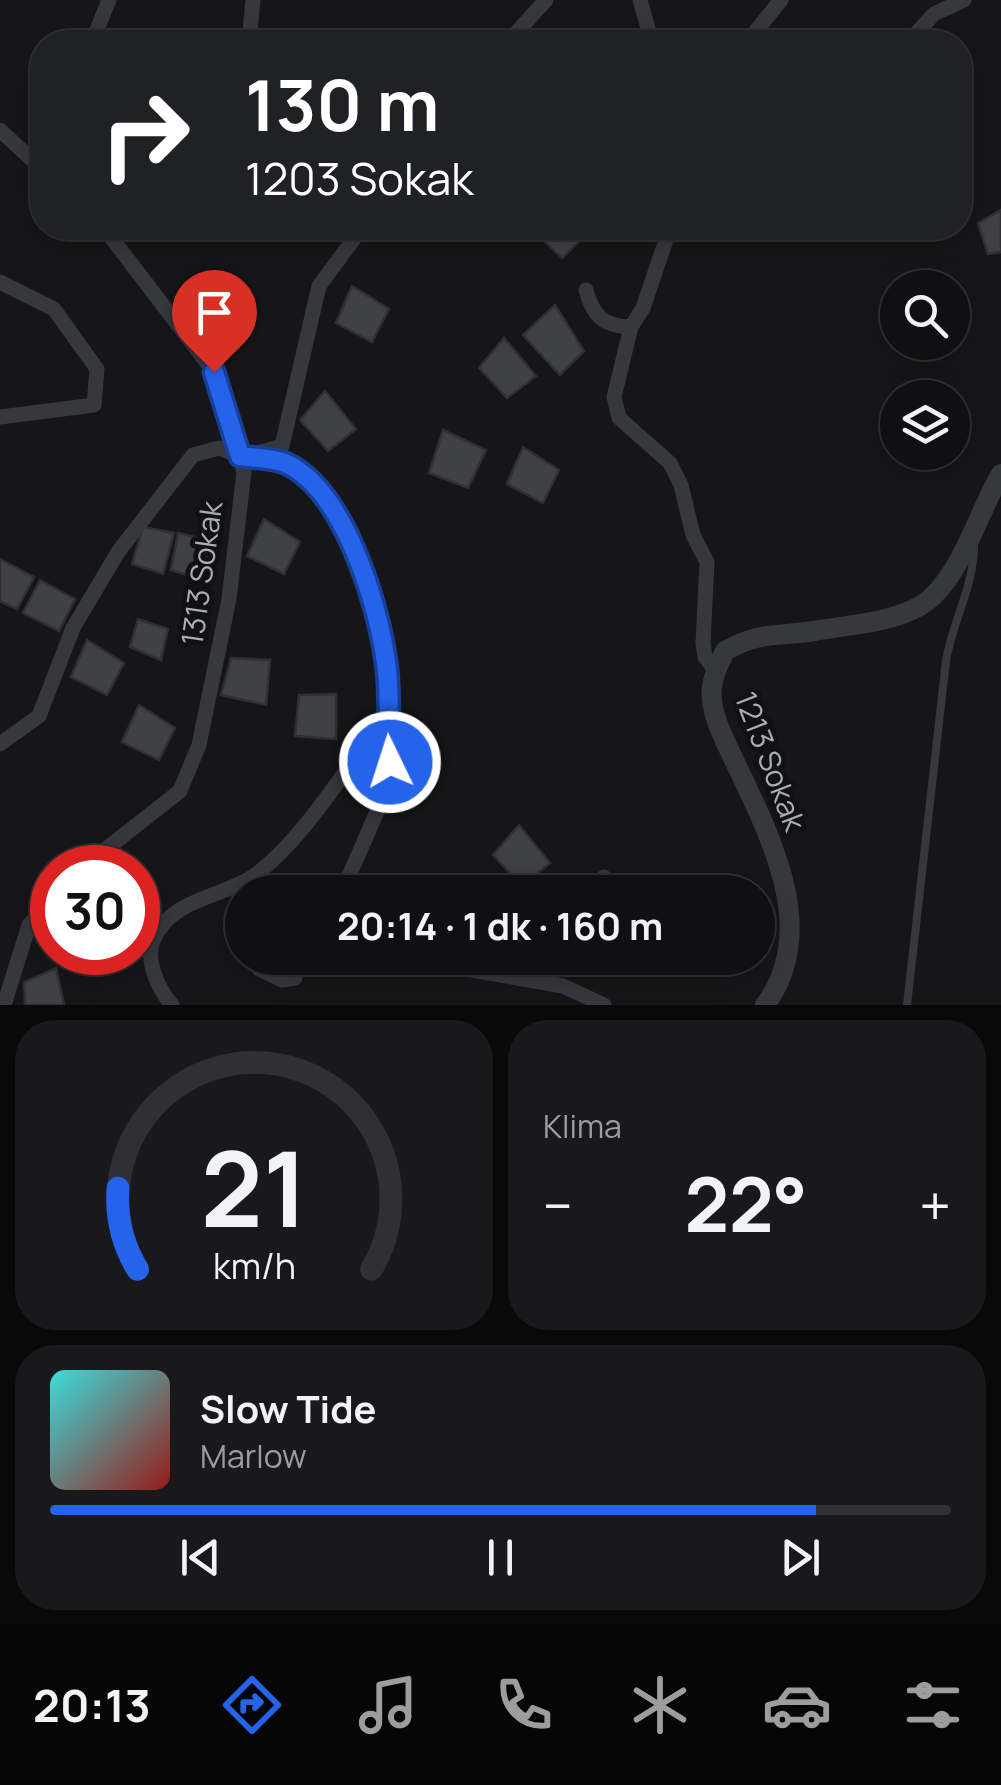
<!DOCTYPE html>
<html lang="tr">
<meta charset="utf-8">
<style>
:root{--surface:#101012;--page:#19191b;--text:#f1f3f6;--muted:#9c9d9f;--line:#303032;--accent:#2563eb}
body{margin:0;font-family:Manrope,sans-serif;background:var(--page);color:var(--text);height:100vh;display:flex;flex-direction:column;font-size:38px;white-space:nowrap}
*{box-sizing:border-box;margin:0}
p{font-size:32px;color:var(--muted)}
.icon{flex:none;width:55px;height:55px;fill:none;stroke:currentColor;stroke-width:2;stroke-linecap:round;stroke-linejoin:round}
.map{position:relative;height:1005px;overflow:hidden}
.drawer{display:flex;flex-direction:column;gap:15px;padding:15px;background:#09090a;flex:1}
.drawer>*{flex:none}
.banner{position:absolute;left:30px;top:30px;width:942px;height:210px;border-radius:40px;box-shadow:0 5px 25px #0003,0 0 0 2px var(--line);background:#202124;color:#fff;overflow:hidden}
.tools{position:absolute;left:880px;top:270px;display:grid;gap:20px}
.tools a{display:grid;place-items:center;width:90px;height:90px;border-radius:50%;background:var(--surface);box-shadow:0 5px 25px #0003,0 0 0 2px var(--line);font-size:50px}
.speed{position:absolute;left:30px;top:845px;display:flex;gap:20px;font-size:50px;font-weight:700;text-align:center}
.speed>*{display:grid;place-content:center;width:130px;height:130px;border-radius:50%;background:var(--surface);box-shadow:0 5px 25px #0003,0 0 0 2px var(--line);line-height:1}
.speed .limit{border:15px solid #d22;background:#fff;color:#111}
.pin{position:absolute;display:grid;place-items:center;width:85px;height:85px;color:#fff;margin:-102px -42px;border-radius:50% 50% 50% 0;rotate:-45deg;box-shadow:0 0 10px #0007}
.pin .icon{rotate:45deg}
.me{position:absolute;width:110px;margin:-55px;rotate:356deg;stroke-linejoin:round;filter:drop-shadow(0 0 8px #0008)}
.turn{display:flex;align-items:center;gap:35px;height:210px;padding:0 50px;font-size:45px}
.turn .icon{width:130px;height:130px;stroke-width:2.5}
.turn b{display:block;font-size:70px;line-height:85px}
.big{font-size:75px;font-weight:700;line-height:1.1}
.drawer .tile{flex:1;display:flex;flex-direction:column;justify-content:center;gap:15px;min-width:0;padding:0 35px;border-radius:40px;background:var(--page)}
.drawer .dial{align-items:center;gap:0}
.dial svg{height:260px;overflow:visible;fill:none;stroke:var(--line);stroke-width:7;stroke-linecap:round;text-anchor:middle}
.dial text{fill:var(--text);stroke:none}
.song{display:flex;align-items:center;gap:30px}
.cover{width:120px;height:120px;border-radius:15px;background:linear-gradient(135deg,hsl(180 70% 55%),hsl(0 70% 35%))}
.played{height:10px;border-radius:5px;background:linear-gradient(90deg,var(--accent) 85%,var(--line) 85%)}
.keys{display:flex;justify-content:space-around;direction:ltr}
.heat{display:flex;justify-content:space-between;align-items:center;font-size:55px;direction:ltr}
.drawer .tiles{flex:1;display:grid;gap:15px;grid-template-columns:1fr 1fr}
.tile:last-child{grid-column:span 2}
.trip{position:absolute;left:225px;top:875px;width:550px;height:100px;border-radius:50px;background:var(--surface);box-shadow:0 5px 25px #0003,0 0 0 2px var(--line);font-weight:700;line-height:100px;text-align:center}
.tabs{display:flex;height:160px;justify-content:space-around;align-items:center;background:#060607;color:var(--muted)}
.tabs .icon{width:70px;height:70px}
.tabs .selected{color:var(--accent)}
.tabs b{font-size:45px;color:var(--text)}
.map>svg:first-child{display:block}
.building{fill:#404145;stroke:#303034;stroke-width:2.5}
.lines{fill:none;stroke-linecap:round;stroke-linejoin:round}
.service{stroke:#37383d;stroke-width:8}
.minor{stroke:#37383d;stroke-width:15}
.tertiary{stroke:#37383d;stroke-width:20}
.route-casing{stroke:#184099;stroke-width:25}
.route{stroke:#2563eb;stroke-width:18}
.labels{text-anchor:middle;dominant-baseline:central;stroke-width:10;stroke-linejoin:round;paint-order:stroke}
.street-label{font-size:30px;fill:#a8adb8;stroke:#111113}
</style>
<div class="map">
<svg width="1001" height="1005" viewBox="0 0 1001 1005">
<rect width="100%" height="100%" fill="#161618"/>
<path class="building" d="M1001,210V252L988,254L978,223Z
M589,228L591,230L562,258L531,229Z
M352,286L389,309L372,342L336,323Z
M555,305L584,351L560,375L523,335Z
M504,338L536,376L507,398L479,368Z
M325,391L356,429L328,451L300,420Z
M443,430L486,450L468,488L429,473Z
M523,447L559,470L543,503L507,484Z
M264,519L300,542L284,574L247,556Z
M143,527L174,533L163,574L132,564Z
M178,533L215,542L205,581L171,570Z
M0,559L34,577L17,609L0,601Z
M40,580L75,599L59,631L23,613Z
M138,619L168,629L161,660L130,647Z
M87,640L124,663L107,695L71,677Z
M231,658L270,660L266,705L221,695Z
M336,694V739L295,736L299,695Z
M139,705L175,728L159,760L122,742Z
M519,825L550,863L522,886L493,855Z
M56,968L64,1005H25L24,982Z"/>
<g class="lines">
<path class="service" d="M907,1005L946,661C953,619 975,585 974,542"/>
<path class="minor" d="M640,0L652,42
M92,42L109,0
M249,42L253,0
M508,42L546,0
M747,42L781,0
M908,42L934,14L964,0
M0,130L42,169
M0,282L54,309L97,369L94,405L0,417
M586,290C593,316 603,326 631,327L643,308L670,228
M631,327L614,397L619,418L670,463L681,485L693,535L707,562L703,643L705,657L716,671
M254,454L282,446L319,286L362,228
M0,744L39,716L73,628L118,552L193,455L219,448L240,456L281,461L301,472L329,506L359,559L387,664V789L342,892
M82,868L180,791L199,745L229,599L244,472L214,372L104,228
M599,892L604,877
M255,958L259,969L282,980L295,978
M464,958L472,970L563,986L604,1005
M4,1005L29,925L52,899
M172,1005C159,990 145,961 153,941C171,896 225,899 259,872C307,835 347,765 386,717"/>
<path class="tertiary" d="M765,1005C821,930 769,834 734,760C724,738 709,712 712,687C713,674 720,662 725,651C761,631 776,637 814,631C848,625 890,623 920,606C960,582 978,512 1001,474"/>
</g>
<g class="lines">
<defs>
<path id="route" d="M214,372L240,456C254,458 272,458 285,463C344,489 378,604 386,662C391,694 387,729 390,762"/>
</defs>
<use href="#route" class="route-casing"/>
<use href="#route" class="route"/>
</g>
<g class="labels">
<g class="street-label">
<text transform="translate(201 573) rotate(-82)">1313 Sokak</text>
<text transform="translate(771 761) rotate(69)">1213 Sokak</text>
</g>
</g>
</svg>
<div class="tools">
<a><svg class="icon" aria-label="search" viewBox="0 0 24 24"><circle cx="10" cy="10" r="6"/><path d="M15 15l6 6"/></svg></a>
<a><svg class="icon" aria-label="layers" viewBox="0 0 24 24"><path d="M12 4l9 5-9 5-9-5zM3 14l9 5 9-5"/></svg></a>
</div>
<div class="speed"><div class="limit">30</div></div>
<div class="pin" style="left:214px;top:372px;background:#d93025"><svg class="icon" aria-label="arrive" viewBox="0 0 24 24"><path d="M6 21V4h12l-3 4 3 4H6"/></svg></div>
<svg class="me" style="left:390px;top:762px" viewBox="-20 -20 40 40"><circle r="17" fill="#2563eb" stroke="#fff" stroke-width="3"/><path d="M0-11L8 9 0 5-8 9z" fill="#fff"/></svg>
<div class="trip">20:14 · 1 dk · 160 m</div>
<div class="banner">
<div class="turn"><svg class="icon" aria-label="right" viewBox="0 0 24 24"><path d="M7 20v-9h11M14 6l5 5-5 5"/></svg><div><b>130 m</b>1203 Sokak</div></div>
</div>
</div>
<section class="drawer">
<div class="tiles">
<div class="tile dial"><svg viewBox="0 0 100 80">
<path d="M14 69A42 42 0 1 1 86 69"/>
<path d="M14 69A42 42 0 0 1 8 44" stroke="#2563eb"/>
<text x="50" y="56" font-size="32" font-weight="700">21</text>
<text x="50" y="72" font-size="11">km/h</text>
</svg></div>
<div class="tile"><p>Klima</p>
<div class="heat"><a>−</a><b class="big">22°</b><a>+</a></div>
</div>
<div class="tile">
<div class="song"><i class="cover"></i><div><b>Slow Tide</b><p>Marlow</p></div></div>
<div class="played"></div>
<div class="keys"><svg class="icon" aria-label="previous" viewBox="0 0 24 24"><path d="M18 5L8 12l10 7zM5 5v14"/></svg><svg class="icon" aria-label="pause" viewBox="0 0 24 24"><path d="M8 5v14M16 5v14"/></svg><svg class="icon" aria-label="next" viewBox="0 0 24 24"><path d="M6 5l10 7-10 7zM19 5v14"/></svg></div>
</div>
</div>
</section>
<nav class="tabs">
<b>20:13</b>
<svg class="icon selected" aria-label="directions" viewBox="0 0 24 24"><path d="M12 3l9 9-9 9-9-9zM9 14v-3h6M13 9l2 2-2 2"/></svg>
<svg class="icon" aria-label="music" viewBox="0 0 24 24"><path d="M9 18V5l10-2v13"/><circle cx="6" cy="18" r="3"/><circle cx="16" cy="16" r="3"/></svg>
<svg class="icon" aria-label="phone" viewBox="0 0 24 24"><path d="M5 4h4l2 5-3 2q2 4 5 5l2-3 5 2v4C11 20 4 13 5 4z"/></svg>
<svg class="icon" aria-label="climate" viewBox="0 0 24 24"><path d="M12 3v18M4 7l16 10M4 17L20 7"/></svg>
<svg class="icon" aria-label="car" viewBox="0 0 24 24"><path d="M5 17H2v-5l4-1 3-4h7l3 4 3 1v5h-3M9 17h6M6 11h13"/><circle cx="7" cy="17" r="2"/><circle cx="17" cy="17" r="2"/></svg>
<svg class="icon" aria-label="filters" viewBox="0 0 24 24"><path d="M4 7h16M4 17h16"/><circle cx="9" cy="7" r="2"/><circle cx="15" cy="17" r="2"/></svg>
</nav>
